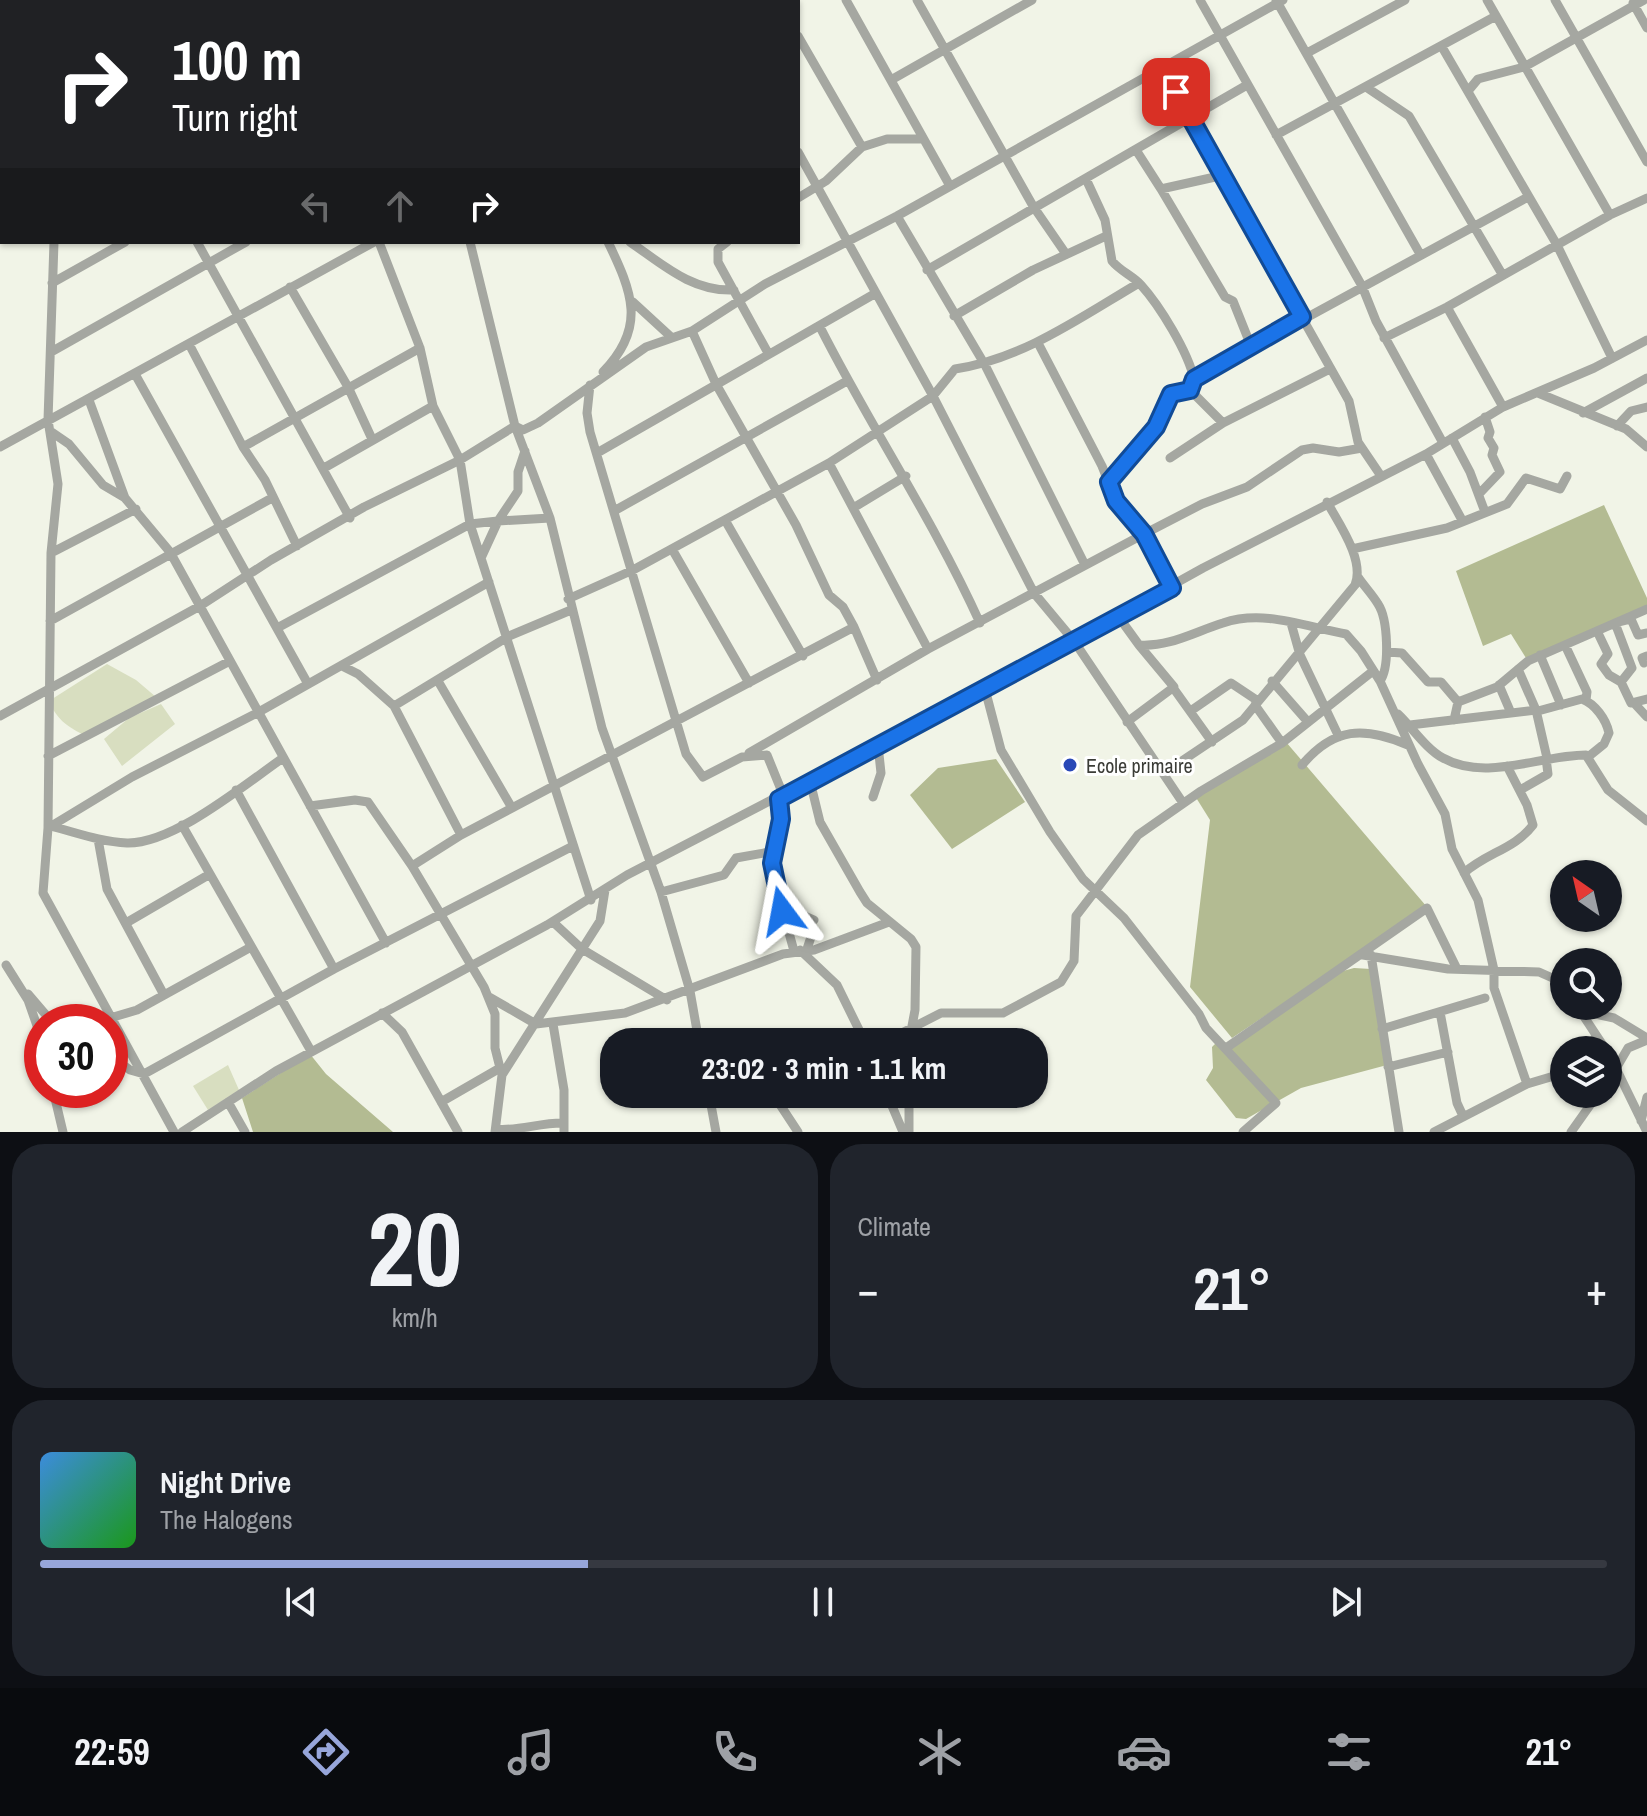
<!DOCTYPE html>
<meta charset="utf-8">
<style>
:root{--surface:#171b24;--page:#20242c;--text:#f1f3f6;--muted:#9ea1a6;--line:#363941;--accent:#97a6da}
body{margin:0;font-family:"Archivo Narrow",sans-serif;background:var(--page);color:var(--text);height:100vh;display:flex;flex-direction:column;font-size:30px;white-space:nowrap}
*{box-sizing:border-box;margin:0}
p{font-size:26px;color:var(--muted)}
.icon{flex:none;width:44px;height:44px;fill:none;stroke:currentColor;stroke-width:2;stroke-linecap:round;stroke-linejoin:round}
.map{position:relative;height:1132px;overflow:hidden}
.panel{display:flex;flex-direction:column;gap:12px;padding:12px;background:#0d0f14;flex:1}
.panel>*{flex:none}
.top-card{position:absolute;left:0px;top:0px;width:800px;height:244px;box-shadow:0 2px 6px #0004;background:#202124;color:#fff;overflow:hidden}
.needle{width:52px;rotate:326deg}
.controls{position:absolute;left:1550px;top:860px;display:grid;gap:16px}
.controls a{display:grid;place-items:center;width:72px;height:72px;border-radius:50%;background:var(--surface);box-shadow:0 2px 6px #0004;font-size:40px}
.speed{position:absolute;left:24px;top:1004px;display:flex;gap:16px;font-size:40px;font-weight:700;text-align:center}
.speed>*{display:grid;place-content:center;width:104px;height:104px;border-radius:50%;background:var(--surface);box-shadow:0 2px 6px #0004;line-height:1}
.speed .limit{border:12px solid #d22;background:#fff;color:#111}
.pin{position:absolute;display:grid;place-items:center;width:68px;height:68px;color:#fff;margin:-34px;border-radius:16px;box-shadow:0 4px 12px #0006}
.me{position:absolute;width:88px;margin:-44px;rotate:347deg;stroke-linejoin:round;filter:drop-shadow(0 0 6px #0008)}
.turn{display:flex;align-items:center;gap:28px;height:168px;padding:0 40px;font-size:36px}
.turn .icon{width:104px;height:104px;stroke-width:2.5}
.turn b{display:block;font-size:56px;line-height:68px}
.lanes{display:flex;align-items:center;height:76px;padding:0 40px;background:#0003;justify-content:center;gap:40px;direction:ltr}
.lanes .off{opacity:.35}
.big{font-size:60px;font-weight:800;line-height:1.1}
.panel .tile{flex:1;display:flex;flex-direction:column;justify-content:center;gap:12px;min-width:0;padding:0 28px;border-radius:32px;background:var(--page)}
.panel .dial{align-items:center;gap:0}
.dial b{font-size:104px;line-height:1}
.song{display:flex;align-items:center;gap:24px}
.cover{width:96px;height:96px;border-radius:12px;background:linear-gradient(135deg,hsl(210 70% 55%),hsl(120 70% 35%))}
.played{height:8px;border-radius:4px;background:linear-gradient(90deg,var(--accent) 35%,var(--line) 35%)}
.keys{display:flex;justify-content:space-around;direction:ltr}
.heat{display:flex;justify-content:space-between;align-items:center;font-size:44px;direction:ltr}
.panel .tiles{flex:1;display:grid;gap:12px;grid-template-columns:1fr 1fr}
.tile:last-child{grid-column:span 2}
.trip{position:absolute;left:600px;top:1028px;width:448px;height:80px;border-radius:32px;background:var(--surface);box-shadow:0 2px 6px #0004;font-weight:800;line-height:80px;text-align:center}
.tabs{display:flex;height:128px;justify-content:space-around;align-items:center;background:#090b0e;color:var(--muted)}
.tabs .icon{width:56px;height:56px}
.tabs .active{color:var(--accent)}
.tabs b{font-size:36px;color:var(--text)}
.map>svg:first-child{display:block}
.green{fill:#d8dec0}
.forest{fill:#b3bb92}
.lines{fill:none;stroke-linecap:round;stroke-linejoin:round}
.minor{stroke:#a5a7a1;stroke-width:9}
.route-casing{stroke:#114b97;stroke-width:20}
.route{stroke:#1a73e8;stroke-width:14}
.poi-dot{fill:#2948b7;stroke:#fff;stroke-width:3}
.labels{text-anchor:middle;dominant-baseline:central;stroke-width:6;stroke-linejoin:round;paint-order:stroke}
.poi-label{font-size:20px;fill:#3b3c37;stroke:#fff;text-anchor:start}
</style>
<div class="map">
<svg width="1647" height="1132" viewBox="0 0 1647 1132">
<rect width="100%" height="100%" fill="#f1f4e7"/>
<path class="green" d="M107,664L136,680L156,697L82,734C66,726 56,718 49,701Z
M161,704L175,724L122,766L104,739L129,718Z
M228,1065L239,1090L208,1110L193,1086Z"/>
<path class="forest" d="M1604,505L1647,598V608L1526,658L1511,634L1483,646L1456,571Z
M1286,742L1427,907L1232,1038L1190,987L1210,820L1195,796Z
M996,759L1025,802L952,849L910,795L938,768Z
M1354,968L1371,969L1387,1065L1301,1088L1246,1119L1236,1118L1206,1080L1213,1068L1212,1047L1220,1039L1231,1048L1343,971Z
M310,1054L326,1074L393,1132H253L242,1098Z"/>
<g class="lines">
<path class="minor" d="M5,0L8,2
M210,0L213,2
M525,0L526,2
M571,0L572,2
M640,0L641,2
M709,0L711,2
M778,0L779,2
M846,0L950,186
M917,0L1033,206L1066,254
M1200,0L1362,286L1376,321L1443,443
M1276,0L1420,254
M1487,0L1610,215
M1555,0L1647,162
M27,2V0
M302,2L306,0
M440,2L443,0
M678,2L682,0
M1633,3L1647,28
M798,36L862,147
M1442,47L1557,245L1612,358
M1307,53L1405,0
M1161,67L1349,401L1358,442L1381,476
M891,80L1032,0
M1366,87L1409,116L1502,274
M1468,91L1478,79L1524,67L1644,0
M1276,135L1496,16
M1136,150L1161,189L1224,175
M798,152L933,396L1034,593L1074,641L1183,803
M0,170L2,168
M1086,179L1105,220L1112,261C1120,271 1133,276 1141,285C1160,306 1188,352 1194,379
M1161,189L1225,297L1233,301L1251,346
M798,198L826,181L862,147L887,139H923
M897,216L985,365L1085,565
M54,242L48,420L58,484L51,553L48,828L43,893L174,1132
M197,242L350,518
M379,242L420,348L433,406L460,460L470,524L591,900
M470,242L515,426L550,518L602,728L661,892L690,991L699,1042
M630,242C662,264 692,292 734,290
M727,242L718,249V262L768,353
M927,270L1247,85
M52,283L125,242
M290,287L348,387L372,439
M633,302L670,336
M1447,307L1503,407
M954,316L1033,270L1106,236
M820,327C871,428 933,519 980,623
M692,331L716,384L796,525L829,595L843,607L854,627L877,680
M1384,338L1447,307L1610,215L1647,198
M1038,343L1102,466L1116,501L1144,534L1172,588
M189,344L243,447L265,480L297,546
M51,352L246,242
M603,372C647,327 632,292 608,242
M135,374L308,684
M590,385L587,413L590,432L686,754L703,777L742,757L767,755L782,792L774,798
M1190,390L1223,423
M1538,393L1626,429L1647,447
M89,400L125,498L170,552L386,943
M1583,413L1647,378
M1617,426L1631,411L1647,407
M50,431L69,444L103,485L125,498
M1452,438L1470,472L1485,512
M0,447L374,242
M243,447L420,348
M597,453L876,293
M1426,454L1462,520
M1170,458L1223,423L1330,369
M829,463L933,396L955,369C1023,359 1081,317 1139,283
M324,468L433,406
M1109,482L1156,427L1171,394L1190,390L1194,379L1528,197
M1479,494L1500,472L1492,455L1494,448L1488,438L1490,432L1485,417
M853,508L906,476
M614,511L847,381
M725,520L803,656
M672,549L749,683
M1352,549L1447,528L1507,504L1526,478L1560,489L1567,476
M51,553L136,509
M481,558L498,521L550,518
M1358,577C1364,586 1372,594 1378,604C1388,619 1390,667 1380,681
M568,599L633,570L829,463L928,649
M1118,616L1139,645C1170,647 1194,632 1223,623C1264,609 1306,627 1346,634L1361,651L1380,681L1418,764L1445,814L1452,849L1478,900L1494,970V988L1527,1084
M50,621L272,498
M1291,623L1300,655L1339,737
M279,627L470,524L498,521L518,491V472L525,451
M1597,631L1608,654L1601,664L1609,675L1621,682L1631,703L1647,699
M1565,645L1587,692L1586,700
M1387,652L1402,653L1428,682H1441L1458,702
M1540,655L1561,705
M1644,663L1642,658L1647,656
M342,666L358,674L394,706L461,835
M1518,669L1536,710
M438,681L512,808
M1272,681L1308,722
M1621,682L1632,668L1615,623L1631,619L1638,635L1647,633
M1499,685L1511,713
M985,689L1001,750L1050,832L1083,879L1124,918L1199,1014L1206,1028L1276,1103L1243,1132
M1174,689L1212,742
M1634,703L1647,717
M1255,705L1282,743
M394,706L509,636L571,610
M1192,710L1231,683L1258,701
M1538,711L1582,699C1595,704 1606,719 1609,733L1604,744L1588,757
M1398,714C1412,727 1426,749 1443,758C1486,782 1540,755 1586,755L1608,790L1647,821
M0,716L200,606L271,560L364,507L460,460L515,426L523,430L538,423L646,347L692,331L765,284L897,216L1283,0
M1454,720L1458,702L1497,687L1528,661L1647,609
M1127,722L1174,687L1139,645
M1410,725L1536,710L1547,758
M749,753L928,649L1144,534L1202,504L1247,487L1302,450L1313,448L1339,452L1362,448
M48,756L230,661
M1302,765C1334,727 1364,726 1408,745
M1164,773L1243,720L1355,585C1365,560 1339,524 1327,502
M810,781L820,822L860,892L867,903L911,939L916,947L915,1010L909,1042
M236,790L334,969
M1520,790L1548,774L1546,758
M873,797L881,773L878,745
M779,799L781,819L773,875L794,951
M310,806L355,800L368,802L412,866L484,987L495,1014V1048L500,1068L441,1102
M182,825L311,1051
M54,827C77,833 102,842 127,843C174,844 245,784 283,758
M48,828L132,777L257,713L489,582
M98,839L107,889L164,995
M412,866L461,835L854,627
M1464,873C1486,853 1515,849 1533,825L1527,805L1507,766
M661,892L724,875L736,858L775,851
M802,914L813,931L807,949
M783,917L798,913L814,920
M553,922L582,949L667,1000
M126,923L210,874
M800,950L837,985L865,1042
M1363,955L1448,969L1539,972L1557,980L1564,988
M1371,955L1399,1132
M6,965L28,1000L42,1040
M28,994L52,1022
M489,997L536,1024L625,1013L783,954L814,950L889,922
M1577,1006L1606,1050
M1581,1011L1614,1018L1647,1038
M1440,1012L1457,1103L1463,1116
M382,1013L402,1032L458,1132
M110,1018L137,1010L251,947
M553,1024L564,1090V1132
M1382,1029L1485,998
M875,1042L896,1036L941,1013H1003L1061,982L1074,961L1076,916L1138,835L1201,791L1282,743L1373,671
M1226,1048L1427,908L1457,969
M1585,1050L1596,1037
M1608,1052L1647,1132
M110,1055L130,1070L144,1074L334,969L571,847
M1388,1067L1448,1052
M1608,1082L1628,1048L1647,1040
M53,1090L63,1132
M709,1094L716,1132
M773,1094L798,1132
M795,1094L832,1100L888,1097
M887,1094L903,1132
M909,1094V1132
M228,1102L245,1132
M1641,1121L1647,1097
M496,1129C514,1132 543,1122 564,1123
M182,1132L276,1071L547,925L627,875L985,689L1203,568L1426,454L1503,407L1594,368L1647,340
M495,1132L502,1075L600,921L605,890
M1434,1132L1527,1084L1564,1073
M1571,1132L1598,1094"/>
</g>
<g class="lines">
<defs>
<path id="route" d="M782,911L772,863L781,819L779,799L1172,588L1144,534L1116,501L1109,482L1156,427L1171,394L1190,390L1194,379L1302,317L1176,92"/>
</defs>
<use href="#route" class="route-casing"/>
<use href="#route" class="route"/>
</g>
<circle class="poi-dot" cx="1070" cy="765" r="8"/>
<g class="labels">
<g class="poi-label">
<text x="1086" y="765">Ecole primaire</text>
</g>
</g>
</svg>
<div class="controls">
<a><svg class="needle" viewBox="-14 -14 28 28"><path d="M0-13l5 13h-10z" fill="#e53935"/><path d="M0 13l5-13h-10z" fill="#9ea1a6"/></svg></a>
<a><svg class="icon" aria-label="search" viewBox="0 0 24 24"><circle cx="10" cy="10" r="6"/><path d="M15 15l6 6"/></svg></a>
<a><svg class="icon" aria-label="layers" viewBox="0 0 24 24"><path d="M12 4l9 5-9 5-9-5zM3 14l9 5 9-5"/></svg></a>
</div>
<div class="speed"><div class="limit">30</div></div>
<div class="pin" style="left:1176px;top:92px;background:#d93025"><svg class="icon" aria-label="arrive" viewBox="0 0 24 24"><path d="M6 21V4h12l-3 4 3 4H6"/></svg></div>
<svg class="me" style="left:782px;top:911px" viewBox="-20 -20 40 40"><path d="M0-17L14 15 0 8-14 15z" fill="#1a73e8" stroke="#fff" stroke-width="4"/></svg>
<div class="trip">23:02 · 3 min · 1.1 km</div>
<div class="top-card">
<div class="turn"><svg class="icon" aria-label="right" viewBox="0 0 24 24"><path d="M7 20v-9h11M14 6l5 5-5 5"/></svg><div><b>100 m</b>Turn right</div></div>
<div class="lanes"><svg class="icon off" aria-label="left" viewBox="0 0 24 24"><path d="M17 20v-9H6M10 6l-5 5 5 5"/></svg><svg class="icon off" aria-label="ahead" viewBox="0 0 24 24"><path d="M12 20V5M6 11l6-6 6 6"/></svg><svg class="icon" aria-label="right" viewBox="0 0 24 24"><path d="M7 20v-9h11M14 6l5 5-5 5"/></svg></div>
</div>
</div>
<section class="panel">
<div class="tiles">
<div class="tile dial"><b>20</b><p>km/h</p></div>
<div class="tile"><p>Climate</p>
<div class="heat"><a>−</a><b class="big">21°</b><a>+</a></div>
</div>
<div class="tile">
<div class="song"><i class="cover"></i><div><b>Night Drive</b><p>The Halogens</p></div></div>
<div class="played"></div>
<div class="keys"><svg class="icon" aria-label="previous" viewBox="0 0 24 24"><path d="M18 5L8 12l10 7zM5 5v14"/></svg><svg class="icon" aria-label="pause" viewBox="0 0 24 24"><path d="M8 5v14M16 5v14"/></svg><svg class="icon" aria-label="next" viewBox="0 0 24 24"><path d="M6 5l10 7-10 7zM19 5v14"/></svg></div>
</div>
</div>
</section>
<nav class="tabs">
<b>22:59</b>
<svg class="icon active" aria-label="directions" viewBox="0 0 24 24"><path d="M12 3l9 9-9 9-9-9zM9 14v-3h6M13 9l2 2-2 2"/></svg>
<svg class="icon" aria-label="music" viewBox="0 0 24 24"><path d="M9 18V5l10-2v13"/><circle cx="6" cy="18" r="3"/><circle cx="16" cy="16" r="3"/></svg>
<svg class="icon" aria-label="phone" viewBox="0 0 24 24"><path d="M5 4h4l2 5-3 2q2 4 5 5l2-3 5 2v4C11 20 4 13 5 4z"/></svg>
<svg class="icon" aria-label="climate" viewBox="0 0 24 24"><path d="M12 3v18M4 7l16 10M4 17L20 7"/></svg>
<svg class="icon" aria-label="car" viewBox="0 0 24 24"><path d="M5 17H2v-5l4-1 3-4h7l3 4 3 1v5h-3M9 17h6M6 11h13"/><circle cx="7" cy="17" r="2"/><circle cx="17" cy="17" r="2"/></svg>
<svg class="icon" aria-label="filters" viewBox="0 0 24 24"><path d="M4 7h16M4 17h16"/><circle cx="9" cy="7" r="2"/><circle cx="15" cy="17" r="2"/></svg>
<b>21°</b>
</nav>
